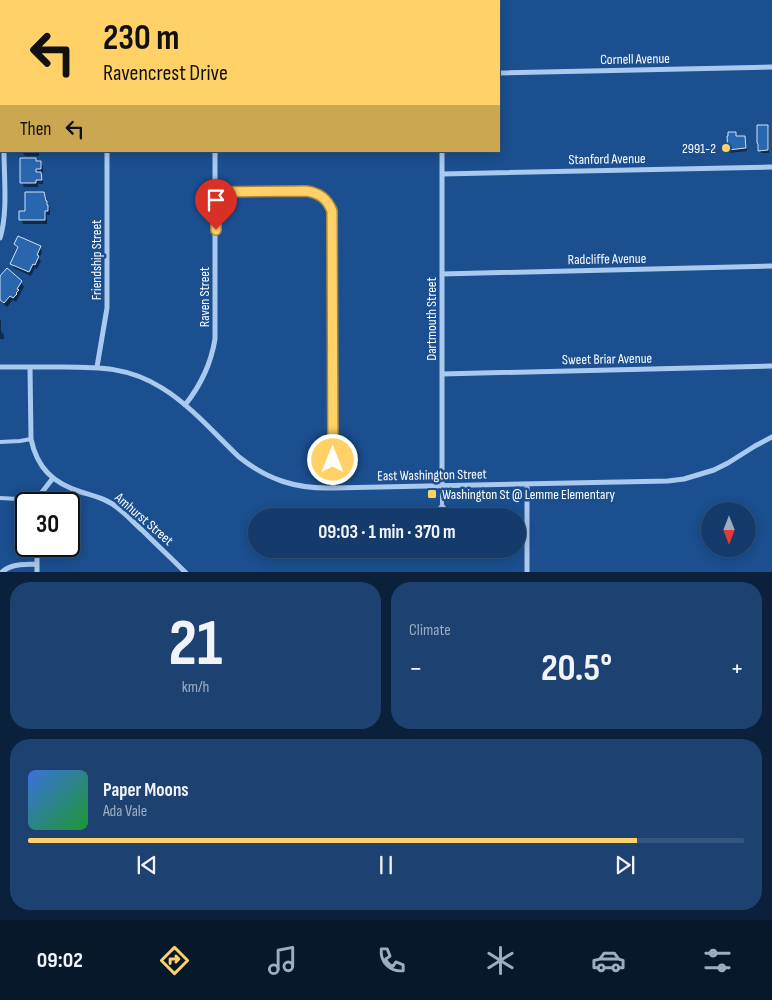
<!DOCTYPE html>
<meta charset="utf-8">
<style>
:root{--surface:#143b6b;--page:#1d4271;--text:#f1f3f6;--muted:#9dadc1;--line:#33557e;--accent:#ffd166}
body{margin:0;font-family:"Sofia Sans Condensed",sans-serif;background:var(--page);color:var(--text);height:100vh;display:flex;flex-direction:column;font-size:19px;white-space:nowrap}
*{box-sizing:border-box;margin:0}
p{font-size:16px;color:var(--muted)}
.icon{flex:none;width:28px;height:28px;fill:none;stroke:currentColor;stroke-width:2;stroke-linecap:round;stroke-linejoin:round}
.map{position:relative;height:572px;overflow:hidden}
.details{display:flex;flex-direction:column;gap:10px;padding:10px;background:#0b203b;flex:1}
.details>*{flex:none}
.banner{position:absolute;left:0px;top:0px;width:500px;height:152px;box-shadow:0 2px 12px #0003,0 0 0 1px var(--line);background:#ffd166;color:#111;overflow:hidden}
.needle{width:32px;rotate:180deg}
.controls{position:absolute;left:701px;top:502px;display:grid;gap:10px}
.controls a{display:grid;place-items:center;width:55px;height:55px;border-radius:50%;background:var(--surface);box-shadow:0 2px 12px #0003,0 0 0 1px var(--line);font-size:25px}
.speed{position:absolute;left:15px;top:492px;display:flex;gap:10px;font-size:25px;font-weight:700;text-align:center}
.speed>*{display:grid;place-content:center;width:65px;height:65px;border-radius:50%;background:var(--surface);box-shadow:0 2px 12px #0003,0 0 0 1px var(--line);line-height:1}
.speed .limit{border:2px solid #111;border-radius:8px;background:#fff;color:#111}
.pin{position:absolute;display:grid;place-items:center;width:42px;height:42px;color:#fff;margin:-51px -21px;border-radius:50% 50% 50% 0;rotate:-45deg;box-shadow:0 0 5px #0007}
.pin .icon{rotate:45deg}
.me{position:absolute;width:55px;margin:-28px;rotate:0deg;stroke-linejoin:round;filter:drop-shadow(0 0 4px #0008)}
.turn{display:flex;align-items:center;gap:18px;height:105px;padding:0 20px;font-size:22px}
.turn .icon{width:65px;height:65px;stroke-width:2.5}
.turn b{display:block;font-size:35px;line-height:42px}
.then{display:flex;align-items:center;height:48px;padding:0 20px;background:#0003;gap:10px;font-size:19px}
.big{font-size:38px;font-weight:700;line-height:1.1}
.details .tile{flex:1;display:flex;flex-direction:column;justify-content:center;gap:8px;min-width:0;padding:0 18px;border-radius:20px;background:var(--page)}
.details .dial{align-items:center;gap:0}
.dial b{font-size:65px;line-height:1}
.song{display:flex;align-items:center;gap:15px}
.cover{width:60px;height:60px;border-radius:8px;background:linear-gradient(135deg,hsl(220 70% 55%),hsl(130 70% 35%))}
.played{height:5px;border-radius:2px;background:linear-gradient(90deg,var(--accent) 85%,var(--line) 85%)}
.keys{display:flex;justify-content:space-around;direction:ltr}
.heat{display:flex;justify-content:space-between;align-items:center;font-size:28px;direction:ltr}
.details .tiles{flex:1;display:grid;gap:10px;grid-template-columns:1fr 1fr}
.tile:last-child{grid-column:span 2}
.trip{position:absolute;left:248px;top:508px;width:278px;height:50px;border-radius:25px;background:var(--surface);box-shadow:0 2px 12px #0003,0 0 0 1px var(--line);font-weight:700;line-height:50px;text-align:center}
.tab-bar{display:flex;height:80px;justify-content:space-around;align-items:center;background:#08182b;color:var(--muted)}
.tab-bar .icon{width:35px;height:35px}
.tab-bar .on{color:var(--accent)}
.tab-bar b{font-size:22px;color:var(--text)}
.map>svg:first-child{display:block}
.shadow{fill:#0007}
.building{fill:#2a66ad;stroke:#cfe3fa}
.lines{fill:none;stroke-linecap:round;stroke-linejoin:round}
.service{stroke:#a9c9ee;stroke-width:4}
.minor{stroke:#a9c9ee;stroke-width:5}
.route-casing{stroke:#a68842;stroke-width:12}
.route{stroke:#ffd166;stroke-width:9}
.poi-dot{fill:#ffd166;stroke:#1b4f8f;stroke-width:2}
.labels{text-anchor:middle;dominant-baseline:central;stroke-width:5;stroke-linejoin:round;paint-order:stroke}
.street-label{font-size:14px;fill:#fff;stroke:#1b4f8f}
.poi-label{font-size:14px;fill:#fff;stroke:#1b4f8f;text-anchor:end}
</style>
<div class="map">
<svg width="772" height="573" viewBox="0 0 772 573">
<rect width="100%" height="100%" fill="#1b4f8f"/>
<path class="shadow" d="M45,0L46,1H16Z
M767,126L769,128V153H761L760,150Z
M736,133L737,137H744L746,140L747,151L730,153L729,150L728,138Z
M39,151V156H25L22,151Z
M36,160L37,163H41L43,167V173H41L43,178V184H38V187H24L22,182Z
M44,193L46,197L50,210V215H47V224H23L21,220L26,212Z
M15,244L40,247L42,252L39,259L41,261L37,269L35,268L31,276L14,268L12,264L18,249Z
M7,270L21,282L24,287L16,302L13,300L7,307L0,301V278Z
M0,319L1,321V331L4,335V339H0Z"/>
<path class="building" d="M757,125H768V150L758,151V144L757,143Z
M728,132H736V136H745L746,148L728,150L727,136H728Z
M20,158H36V161H41V169H36V172H41L42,180H36V183H20Z
M25,192H44L46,201H47V205H48V211H45V220H19V211H25Z
M18,236L41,246L37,255L39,256L35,265L33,264L29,272L10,264L18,247L14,244Z
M7,268L22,281L17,289L19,290L16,293L17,294L13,298L10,296L4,303L0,300V276Z"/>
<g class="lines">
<path class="service" d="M0,31H1
M0,442L20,441L31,439
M442,486V505
M0,498L18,499L37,501
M432,516L438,511L442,505L445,509L452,516"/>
<path class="minor" d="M106,0V1
M215,0V1
M442,0V1
M0,42L1,50
M499,73L772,67
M442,174L772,167
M215,192L306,191C319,192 327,198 332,211L333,488
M0,238C8,213 4,178 4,151
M442,274L772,266
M0,367C21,367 41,367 62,367C99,367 129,367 162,388C190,405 215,434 239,457C268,480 296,489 333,488L668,481L684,479L714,470L728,463L755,446L772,437
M30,367L31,439C37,468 53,483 81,492C94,496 108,499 119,509C127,515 134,523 142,530C156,544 171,558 186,573
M97,367L107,308V151
M442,374L772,366
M185,405C201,385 211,364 215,339V151
M442,486V151
M37,504L39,496L53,478
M37,546V573
M1,573C11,563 24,565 37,564
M527,573V484"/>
</g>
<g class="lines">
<defs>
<path id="route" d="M216,230V192L306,191C319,193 327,198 332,211L333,460"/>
</defs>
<use href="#route" class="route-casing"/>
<use href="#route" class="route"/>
</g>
<g class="poi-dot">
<circle cx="726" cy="148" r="5"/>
<rect x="427" y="489" width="10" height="10" rx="2.5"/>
</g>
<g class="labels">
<g class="street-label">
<text transform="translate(635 59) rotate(-1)">Cornell Avenue</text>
<text transform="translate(607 159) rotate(-1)">Stanford Avenue</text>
<text transform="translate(607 259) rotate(-1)">Radcliffe Avenue</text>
<text transform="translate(96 260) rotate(-90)">Friendship Street</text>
<text transform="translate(204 297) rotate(-90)">Raven Street</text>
<text transform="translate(431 319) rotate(-90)">Dartmouth Street</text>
<text transform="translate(607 359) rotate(-1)">Sweet Briar Avenue</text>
<text transform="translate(432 475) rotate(-1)">East Washington Street</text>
<text transform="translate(144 519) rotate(41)">Amhurst Street</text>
</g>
<g class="poi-label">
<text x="716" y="148">2991-2</text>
<text x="442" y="494" text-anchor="start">Washington St @ Lemme Elementary</text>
</g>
</g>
</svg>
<div class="controls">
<a><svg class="needle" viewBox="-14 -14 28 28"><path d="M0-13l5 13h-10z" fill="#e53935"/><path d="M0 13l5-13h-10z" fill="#9dadc1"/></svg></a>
</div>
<div class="speed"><div class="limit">30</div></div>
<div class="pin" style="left:216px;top:230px;background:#d93025"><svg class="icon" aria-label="arrive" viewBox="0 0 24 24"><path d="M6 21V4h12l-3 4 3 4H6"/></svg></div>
<svg class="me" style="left:333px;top:460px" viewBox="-20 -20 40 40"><circle r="17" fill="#ffd166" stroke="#fff" stroke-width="3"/><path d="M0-11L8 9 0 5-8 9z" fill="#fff"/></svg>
<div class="trip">09:03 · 1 min · 370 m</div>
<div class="banner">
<div class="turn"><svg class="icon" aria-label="left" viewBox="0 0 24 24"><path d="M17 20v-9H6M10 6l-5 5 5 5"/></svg><div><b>230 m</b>Ravencrest Drive</div></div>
<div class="then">Then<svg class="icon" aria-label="left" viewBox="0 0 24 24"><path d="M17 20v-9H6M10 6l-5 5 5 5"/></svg></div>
</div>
</div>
<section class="details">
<div class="tiles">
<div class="tile dial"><b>21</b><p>km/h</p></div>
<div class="tile"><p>Climate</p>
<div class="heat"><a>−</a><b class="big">20.5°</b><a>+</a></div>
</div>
<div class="tile">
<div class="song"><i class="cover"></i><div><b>Paper Moons</b><p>Ada Vale</p></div></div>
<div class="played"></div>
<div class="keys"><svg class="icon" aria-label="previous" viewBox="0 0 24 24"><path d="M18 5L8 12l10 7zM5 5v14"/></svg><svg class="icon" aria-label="pause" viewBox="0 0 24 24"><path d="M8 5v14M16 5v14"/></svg><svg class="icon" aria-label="next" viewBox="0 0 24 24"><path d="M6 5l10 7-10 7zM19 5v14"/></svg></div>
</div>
</div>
</section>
<nav class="tab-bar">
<b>09:02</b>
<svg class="icon on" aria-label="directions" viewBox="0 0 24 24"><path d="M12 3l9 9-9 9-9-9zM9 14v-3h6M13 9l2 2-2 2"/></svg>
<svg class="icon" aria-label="music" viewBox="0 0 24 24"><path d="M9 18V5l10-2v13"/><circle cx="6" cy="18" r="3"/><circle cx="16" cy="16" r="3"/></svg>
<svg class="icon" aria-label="phone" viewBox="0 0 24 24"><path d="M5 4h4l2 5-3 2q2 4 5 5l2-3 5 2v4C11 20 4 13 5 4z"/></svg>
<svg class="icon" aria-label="climate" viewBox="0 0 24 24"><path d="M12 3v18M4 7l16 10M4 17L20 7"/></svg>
<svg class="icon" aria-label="car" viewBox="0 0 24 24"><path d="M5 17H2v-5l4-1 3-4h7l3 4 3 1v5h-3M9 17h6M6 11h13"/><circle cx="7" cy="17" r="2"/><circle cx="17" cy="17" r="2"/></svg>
<svg class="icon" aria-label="filters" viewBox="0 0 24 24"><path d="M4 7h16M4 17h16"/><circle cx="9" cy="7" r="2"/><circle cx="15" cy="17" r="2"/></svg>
</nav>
